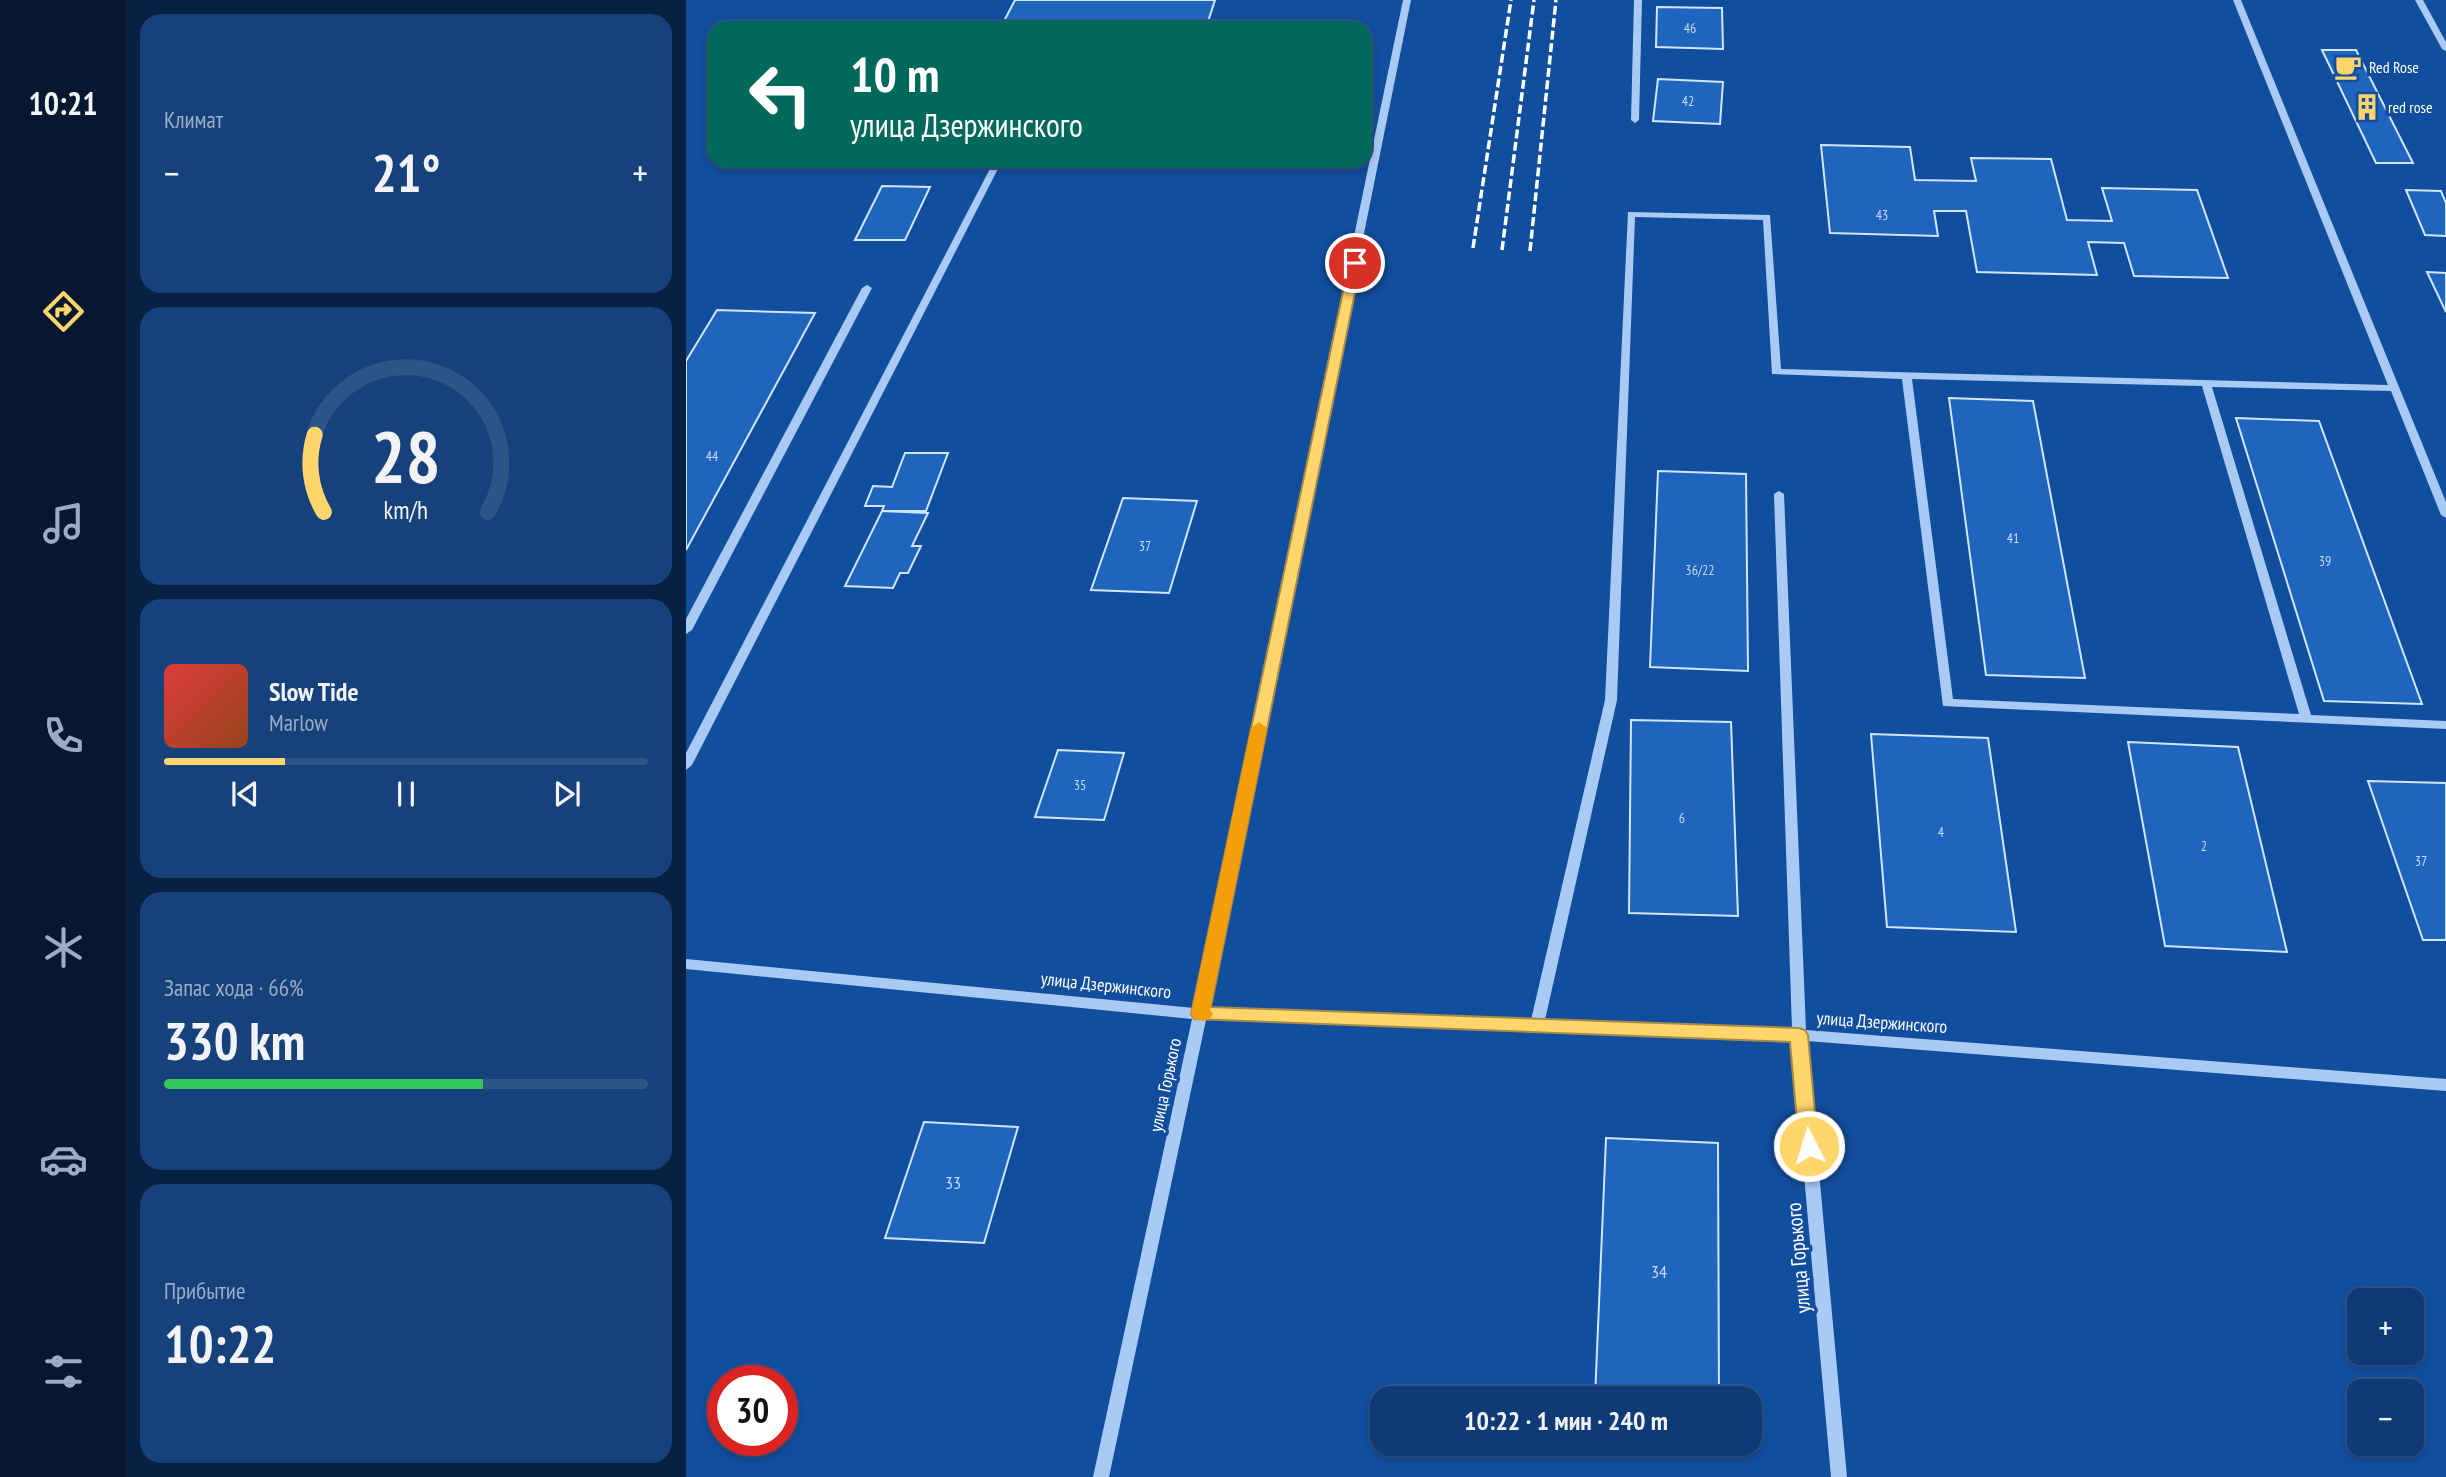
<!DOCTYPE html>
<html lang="ru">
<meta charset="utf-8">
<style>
:root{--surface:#0e3a76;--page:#17417b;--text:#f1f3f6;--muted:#9badc5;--line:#2e5488;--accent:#ffd56c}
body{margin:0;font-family:"PT Sans Narrow",sans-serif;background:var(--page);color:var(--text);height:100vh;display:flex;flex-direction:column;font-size:26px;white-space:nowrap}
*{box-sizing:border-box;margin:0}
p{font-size:23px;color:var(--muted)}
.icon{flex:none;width:38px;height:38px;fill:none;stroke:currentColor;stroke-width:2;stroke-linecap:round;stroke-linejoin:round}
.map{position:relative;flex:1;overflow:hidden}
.side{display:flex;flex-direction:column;gap:14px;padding:14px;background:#082041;width:560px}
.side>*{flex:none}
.top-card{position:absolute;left:21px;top:21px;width:665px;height:147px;border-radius:21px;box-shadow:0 4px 10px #0003,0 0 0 2px var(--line);background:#00695c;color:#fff;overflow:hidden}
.controls{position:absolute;left:1661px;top:1288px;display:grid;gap:14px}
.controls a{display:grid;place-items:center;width:77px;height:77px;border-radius:14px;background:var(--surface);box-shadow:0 4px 10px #0003,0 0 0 2px var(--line);font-size:35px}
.speed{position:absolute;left:21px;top:1365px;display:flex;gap:14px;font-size:35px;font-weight:700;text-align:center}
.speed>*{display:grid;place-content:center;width:91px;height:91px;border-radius:50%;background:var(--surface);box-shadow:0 4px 10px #0003,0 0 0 2px var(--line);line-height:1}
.speed .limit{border:10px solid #d22;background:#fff;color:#111}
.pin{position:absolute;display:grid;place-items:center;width:60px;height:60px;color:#fff;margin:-30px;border:4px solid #fff;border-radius:50%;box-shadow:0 2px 7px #0007}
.me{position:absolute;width:77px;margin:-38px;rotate:355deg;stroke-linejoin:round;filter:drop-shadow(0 0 5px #0008)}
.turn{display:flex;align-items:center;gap:24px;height:147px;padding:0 28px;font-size:32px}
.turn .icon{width:91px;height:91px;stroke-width:2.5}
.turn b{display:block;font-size:49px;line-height:60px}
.big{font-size:52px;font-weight:600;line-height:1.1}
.side .card{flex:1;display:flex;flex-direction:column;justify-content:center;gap:10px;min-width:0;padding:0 24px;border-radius:21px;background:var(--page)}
.side .dial{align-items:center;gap:0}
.dial svg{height:182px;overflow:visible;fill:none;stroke:var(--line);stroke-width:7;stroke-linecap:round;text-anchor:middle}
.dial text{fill:var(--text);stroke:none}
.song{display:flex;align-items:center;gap:21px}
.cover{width:84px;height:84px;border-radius:10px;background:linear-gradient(135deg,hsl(0 70% 55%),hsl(20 70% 35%))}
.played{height:7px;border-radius:4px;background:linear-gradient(90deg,var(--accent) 25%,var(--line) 25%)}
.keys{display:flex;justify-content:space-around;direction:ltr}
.heat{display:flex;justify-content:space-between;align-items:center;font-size:38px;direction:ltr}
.charge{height:10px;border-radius:5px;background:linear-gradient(90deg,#34c759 66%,var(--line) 0)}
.trip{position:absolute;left:684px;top:1386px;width:392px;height:70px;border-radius:21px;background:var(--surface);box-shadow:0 4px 10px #0003,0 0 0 2px var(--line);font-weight:600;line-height:70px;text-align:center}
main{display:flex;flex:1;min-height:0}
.tabs{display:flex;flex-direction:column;width:126px;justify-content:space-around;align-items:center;background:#06172f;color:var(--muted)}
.tabs .icon{width:49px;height:49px}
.tabs .selected{color:var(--accent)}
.tabs b{font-size:32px;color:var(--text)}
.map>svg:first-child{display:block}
.building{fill:#2065bd;stroke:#d1e5fe;stroke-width:2}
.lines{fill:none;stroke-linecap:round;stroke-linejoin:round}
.minor{fill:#a8caf4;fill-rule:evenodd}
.rail{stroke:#fff;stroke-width:3.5;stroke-dasharray:9 3.5;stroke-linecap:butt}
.route{fill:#ffd56c;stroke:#a68a46;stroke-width:2}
.slow{fill:#f59e0b}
.labels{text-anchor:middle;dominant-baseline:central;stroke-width:7;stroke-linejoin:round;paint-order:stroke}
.number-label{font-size:14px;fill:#c7d8ee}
.far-poi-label{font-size:16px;fill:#fff;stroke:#124e9e;text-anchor:start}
.street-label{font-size:18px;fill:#fff;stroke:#124e9e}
.near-number-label{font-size:18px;fill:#c7d8ee}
.near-street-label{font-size:21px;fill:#fff;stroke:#124e9e}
</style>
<main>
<nav class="tabs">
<b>10:21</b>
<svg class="icon selected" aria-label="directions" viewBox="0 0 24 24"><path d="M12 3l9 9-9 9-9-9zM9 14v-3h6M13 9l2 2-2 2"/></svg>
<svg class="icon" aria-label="music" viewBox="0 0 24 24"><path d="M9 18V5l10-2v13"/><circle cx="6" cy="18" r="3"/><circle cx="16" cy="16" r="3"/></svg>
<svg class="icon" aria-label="phone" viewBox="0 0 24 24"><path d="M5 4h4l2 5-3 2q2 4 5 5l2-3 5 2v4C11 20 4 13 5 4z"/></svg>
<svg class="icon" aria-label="climate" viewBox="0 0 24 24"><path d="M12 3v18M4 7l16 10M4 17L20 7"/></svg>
<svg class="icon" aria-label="car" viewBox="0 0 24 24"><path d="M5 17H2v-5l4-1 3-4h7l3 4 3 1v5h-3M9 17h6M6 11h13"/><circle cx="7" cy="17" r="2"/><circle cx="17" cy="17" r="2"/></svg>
<svg class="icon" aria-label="filters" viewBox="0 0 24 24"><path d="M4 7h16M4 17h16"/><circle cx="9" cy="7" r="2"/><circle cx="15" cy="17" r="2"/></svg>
</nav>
<section class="side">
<div class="card"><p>Климат</p>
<div class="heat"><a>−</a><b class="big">21°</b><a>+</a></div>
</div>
<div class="card dial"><svg viewBox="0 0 100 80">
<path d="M14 69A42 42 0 1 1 86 69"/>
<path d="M14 69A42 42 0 0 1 10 35" stroke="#ffd56c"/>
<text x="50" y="56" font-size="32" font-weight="700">28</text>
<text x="50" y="72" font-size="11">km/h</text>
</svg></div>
<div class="card">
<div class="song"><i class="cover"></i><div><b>Slow Tide</b><p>Marlow</p></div></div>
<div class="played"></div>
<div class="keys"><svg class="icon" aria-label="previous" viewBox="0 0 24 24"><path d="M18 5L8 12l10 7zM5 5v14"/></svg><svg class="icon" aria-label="pause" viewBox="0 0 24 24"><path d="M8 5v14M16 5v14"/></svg><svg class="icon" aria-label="next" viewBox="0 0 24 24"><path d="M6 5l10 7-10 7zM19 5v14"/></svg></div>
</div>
<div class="card"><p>Запас хода · 66%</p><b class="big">330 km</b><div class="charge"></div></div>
<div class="card"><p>Прибытие</p><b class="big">10:22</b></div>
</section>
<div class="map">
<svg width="1760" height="1477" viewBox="0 0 1760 1477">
<rect width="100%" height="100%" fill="#124e9e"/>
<path class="building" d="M329,0H529L520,28H382L383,24L317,23Z
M971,7L1036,8L1037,49L970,47Z
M1636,50H1670L1727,163H1690Z
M972,79L1037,82L1034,124L967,121Z
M1135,145L1224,147L1229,180L1290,181L1285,158L1365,159L1381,220L1426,221L1416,188L1511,190L1542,278L1448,276L1438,243L1402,242L1411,275L1291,272L1280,211H1248L1252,236L1144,233Z
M196,186L244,187L219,240H169Z
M1720,190L1755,191L1760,203V236L1739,235Z
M1741,272L1760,273V312Z
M31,310L129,313L0,550V361Z
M1263,398L1347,401L1399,678L1300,675Z
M1550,418L1633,421L1736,704L1638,701Z
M219,453H262L240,511H196L198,506H179L187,486L206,487Z
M972,471L1060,474L1062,671L964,667Z
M437,498L511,501L483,593L405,590Z
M196,511L242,513L226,546H235L222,573H214L207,588L159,586Z
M945,720L1045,722L1052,916L943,913Z
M1185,734L1302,738L1330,932L1201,927Z
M1442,742L1552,747L1601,952L1479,946Z
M372,750L438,753L418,820L349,817Z
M1682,781L1760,783V940H1737Z
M238,1122L332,1127L298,1243L199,1238Z
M920,1138L1032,1143L1033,1398H909Z"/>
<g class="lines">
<path class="minor" d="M717,0H725L522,1009L845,1020L919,700L942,212L1084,215L1095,369L1702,385L1547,0H1555L1760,502V518L1755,515L1705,391L1526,387L1625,715L1760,721V729L1257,706L1216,379L1086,374L1077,220L949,217L931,700L859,1020L1106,1029L1088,494L1093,491L1098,494L1120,1030L1760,1079V1091L1121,1041L1161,1477H1145L1106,1041L520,1020L423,1477H407L506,1019L0,969V959L508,1008ZM1226,379L1516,386L1613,714L1267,699Z
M948,0H956L953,120L949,123L945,120Z
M1729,0H1737L1760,42V51L1756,49Z
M308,161H316L6,765L0,770V753Z
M181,285L186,288L6,630L0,634V619L176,288Z"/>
<path class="rail" d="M787,248L825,0
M816,250L848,0
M844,251L870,0"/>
</g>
<path class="route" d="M669,260L675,263L525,1007L1113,1028L1119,1030L1122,1035L1132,1146L1130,1151L1123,1154L1116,1151L1113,1146L1104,1042L508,1019L505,1014L663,263Z"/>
<path class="slow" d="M573,722L581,728L524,1010L527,1014L524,1019L518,1021L508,1019L505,1014L565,728Z"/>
<defs>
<symbol id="cafe-bare" viewBox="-9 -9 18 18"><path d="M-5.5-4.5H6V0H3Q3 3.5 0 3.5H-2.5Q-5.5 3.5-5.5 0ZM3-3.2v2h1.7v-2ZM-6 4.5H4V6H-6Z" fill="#ffd56c" stroke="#124e9e" stroke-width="2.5" paint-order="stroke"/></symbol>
<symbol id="building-bare" viewBox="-9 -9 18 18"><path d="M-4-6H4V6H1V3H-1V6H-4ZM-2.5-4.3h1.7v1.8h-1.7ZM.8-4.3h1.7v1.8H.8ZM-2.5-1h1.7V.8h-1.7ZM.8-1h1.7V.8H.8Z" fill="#ffd56c" stroke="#124e9e" stroke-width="2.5" paint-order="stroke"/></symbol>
</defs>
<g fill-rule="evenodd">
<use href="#cafe-bare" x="1643" y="48" width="38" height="38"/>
<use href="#building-bare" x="1662" y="88" width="38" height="38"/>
</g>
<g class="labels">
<g class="number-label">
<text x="1004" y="28">46</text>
<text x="1002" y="101">42</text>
<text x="1196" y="215">43</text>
<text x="26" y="456">44</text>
<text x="1327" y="538">41</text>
<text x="459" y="546">37</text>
<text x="1639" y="561">39</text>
<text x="1014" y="570">36/22</text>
<text x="394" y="785">35</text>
<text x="996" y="818">6</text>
<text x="1255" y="832">4</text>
<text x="1518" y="846">2</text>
<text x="1735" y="861">37</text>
</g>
<g class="far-poi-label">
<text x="1683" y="67">Red Rose</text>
<text x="1702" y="107">red rose</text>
</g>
<g class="street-label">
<text transform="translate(420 985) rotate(6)">улица Дзержинского</text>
<text transform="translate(1196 1022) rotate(4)">улица Дзержинского</text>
<text transform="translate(479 1085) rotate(-78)">улица Горького</text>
</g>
<g class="near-number-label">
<text x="267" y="1182">33</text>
<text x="973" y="1271">34</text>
</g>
<g class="near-street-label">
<text transform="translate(1112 1258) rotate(-95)">улица Горького</text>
</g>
</g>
</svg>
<div class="controls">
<a>+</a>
<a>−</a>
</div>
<div class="speed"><div class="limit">30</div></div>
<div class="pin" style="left:669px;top:263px;background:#d93025"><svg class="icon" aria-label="arrive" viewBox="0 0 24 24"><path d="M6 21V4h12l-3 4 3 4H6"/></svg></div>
<svg class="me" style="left:1123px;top:1146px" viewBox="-20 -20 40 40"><circle r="17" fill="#ffd56c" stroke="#fff" stroke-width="3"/><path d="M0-11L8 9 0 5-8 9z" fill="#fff"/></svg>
<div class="trip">10:22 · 1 мин · 240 m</div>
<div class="top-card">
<div class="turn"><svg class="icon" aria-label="left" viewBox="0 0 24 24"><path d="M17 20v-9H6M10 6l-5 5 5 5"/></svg><div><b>10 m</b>улица Дзержинского</div></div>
</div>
</div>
</main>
